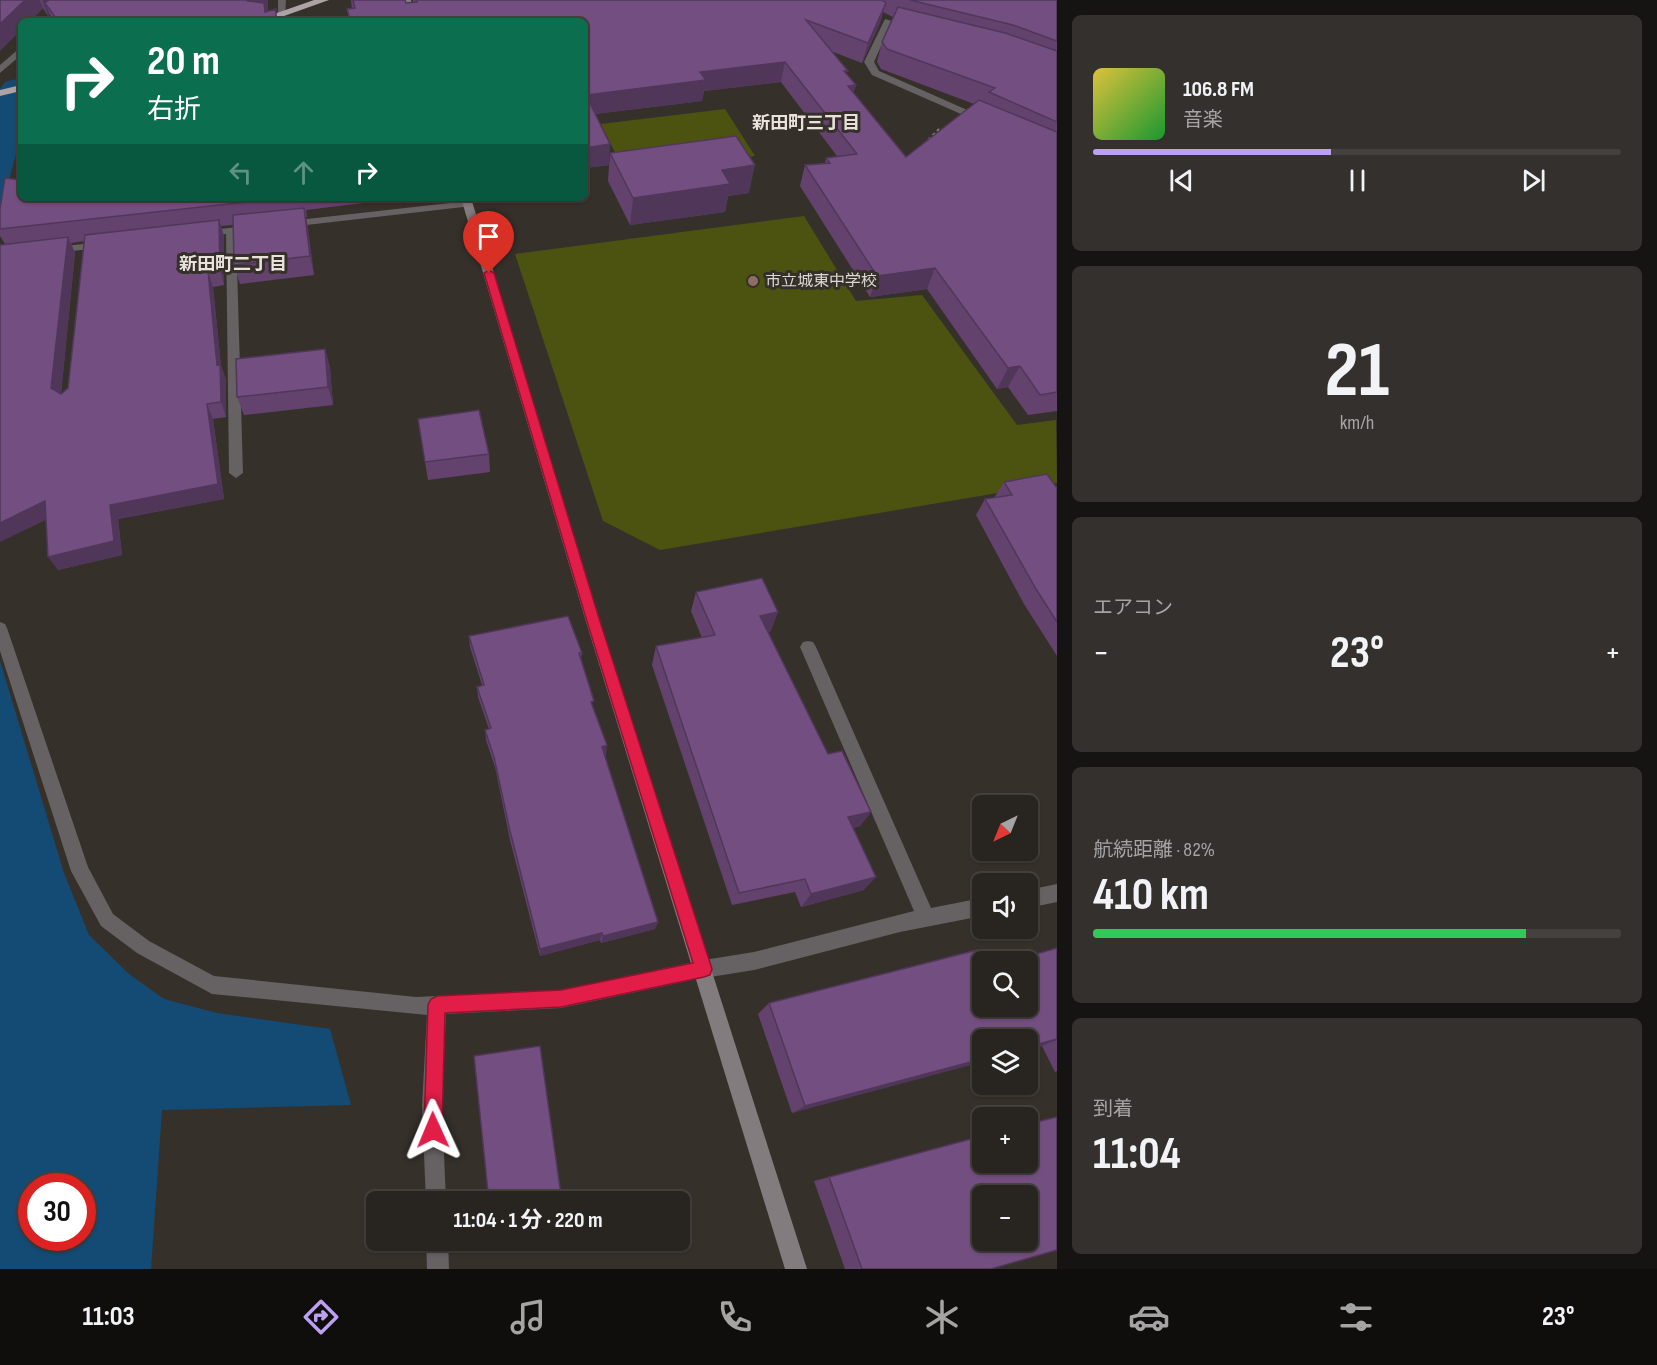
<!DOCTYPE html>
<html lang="ja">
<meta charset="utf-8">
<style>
:root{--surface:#282420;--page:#34302d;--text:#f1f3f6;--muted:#a5a4a5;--line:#44413e;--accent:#bca0f2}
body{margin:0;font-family:"Sofia Sans Condensed","Noto Sans JP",sans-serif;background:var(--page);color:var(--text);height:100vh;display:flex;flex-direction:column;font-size:22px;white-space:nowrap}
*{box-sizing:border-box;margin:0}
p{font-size:20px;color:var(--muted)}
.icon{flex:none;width:33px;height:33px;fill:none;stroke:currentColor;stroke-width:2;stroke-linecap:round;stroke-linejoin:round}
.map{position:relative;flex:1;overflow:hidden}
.sheet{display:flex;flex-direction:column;gap:15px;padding:15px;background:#161412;width:600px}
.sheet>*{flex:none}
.banner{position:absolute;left:18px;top:18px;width:570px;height:183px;border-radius:9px;box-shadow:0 2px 4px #0004,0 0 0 2px var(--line);background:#0b6e4f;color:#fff;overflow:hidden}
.needle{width:39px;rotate:223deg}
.tools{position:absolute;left:972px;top:795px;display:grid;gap:12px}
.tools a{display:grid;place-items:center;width:66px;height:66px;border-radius:9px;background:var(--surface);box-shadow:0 2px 4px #0004,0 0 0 2px var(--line);font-size:30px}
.speed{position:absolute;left:18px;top:1173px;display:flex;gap:12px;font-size:30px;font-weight:700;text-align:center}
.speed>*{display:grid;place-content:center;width:78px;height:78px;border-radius:50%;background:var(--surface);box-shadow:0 2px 4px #0004,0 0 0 2px var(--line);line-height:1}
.speed .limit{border:9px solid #d22;background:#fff;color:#111}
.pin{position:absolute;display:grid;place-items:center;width:51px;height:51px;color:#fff;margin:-62px -26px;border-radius:50% 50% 50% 0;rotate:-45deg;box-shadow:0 0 6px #0007}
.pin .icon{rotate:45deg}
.me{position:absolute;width:66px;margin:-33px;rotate:359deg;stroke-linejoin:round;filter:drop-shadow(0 0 4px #0008)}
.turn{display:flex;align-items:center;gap:21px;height:126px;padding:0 30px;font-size:27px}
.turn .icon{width:78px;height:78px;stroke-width:2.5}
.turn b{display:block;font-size:42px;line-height:51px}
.lanes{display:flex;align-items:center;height:57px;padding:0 30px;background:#0003;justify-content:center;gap:30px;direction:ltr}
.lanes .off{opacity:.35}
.big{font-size:45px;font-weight:700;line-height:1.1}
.sheet .card{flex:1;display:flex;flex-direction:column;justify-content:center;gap:9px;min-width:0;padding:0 21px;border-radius:9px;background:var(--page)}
.sheet .dial{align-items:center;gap:0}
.dial b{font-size:78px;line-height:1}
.song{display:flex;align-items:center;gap:18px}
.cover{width:72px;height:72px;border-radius:9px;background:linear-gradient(135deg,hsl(50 70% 55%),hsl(130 70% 35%))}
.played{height:6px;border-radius:3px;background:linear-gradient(90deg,var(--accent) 45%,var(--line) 45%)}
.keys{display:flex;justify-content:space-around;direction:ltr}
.heat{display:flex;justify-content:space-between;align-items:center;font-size:33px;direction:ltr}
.charge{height:9px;border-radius:4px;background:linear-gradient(90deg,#34c759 82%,var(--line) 0)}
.trip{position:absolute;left:366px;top:1191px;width:324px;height:60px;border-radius:9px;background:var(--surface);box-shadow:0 2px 4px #0004,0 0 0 2px var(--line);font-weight:700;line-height:60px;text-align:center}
.tab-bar{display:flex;height:96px;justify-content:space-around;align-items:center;background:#100e0d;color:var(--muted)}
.tab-bar .icon{width:42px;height:42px}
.tab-bar .current{color:var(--accent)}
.tab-bar b{font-size:27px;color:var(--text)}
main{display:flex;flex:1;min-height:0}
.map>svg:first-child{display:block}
.green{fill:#4c5311}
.water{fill:#144b75;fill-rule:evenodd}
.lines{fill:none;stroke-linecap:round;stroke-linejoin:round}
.river{fill:#144b75;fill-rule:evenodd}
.path{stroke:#7f7a75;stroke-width:2;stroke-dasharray:3 3;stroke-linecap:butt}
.lane{fill:#666162;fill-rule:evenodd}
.street{fill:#666162;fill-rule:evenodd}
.secondary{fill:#837c7e;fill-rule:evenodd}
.highway{fill:#ada3a5;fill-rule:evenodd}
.wall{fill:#63436e;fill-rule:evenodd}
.shaded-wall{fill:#50375a}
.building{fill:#734e80;stroke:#50375a;stroke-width:1.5;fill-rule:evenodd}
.route{fill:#e11d48;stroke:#92132f;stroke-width:1.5}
.education-dot{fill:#8d6e63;stroke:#36302b;stroke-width:2}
.labels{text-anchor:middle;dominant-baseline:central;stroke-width:6;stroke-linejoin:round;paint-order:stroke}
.far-poi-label{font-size:16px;fill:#dbd7d3;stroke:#36302b;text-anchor:start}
.far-neighbourhood-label{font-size:18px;font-weight:bold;fill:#e9e2da;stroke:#36302b}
</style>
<main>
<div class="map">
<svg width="1057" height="1269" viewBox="0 0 1057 1269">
<rect width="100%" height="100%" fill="#36302b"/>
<path class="green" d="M725,109L755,156L625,173L601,124Z
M804,216L856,301L922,295L1017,425L1056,420L1057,483L660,550L603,521L515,254Z"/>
<path class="water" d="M21,117V137L0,211V118Z
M0,661L64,873L89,935L129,974L164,999L217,1013L330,1029L351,1105L162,1110L151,1269H0ZM32,1186H82V1238H32Z"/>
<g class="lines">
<path class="river" d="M21,78V139L16,146L0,150V89L5,82Z"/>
<path class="path" d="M920,148L940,128"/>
<path class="lane" d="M278,0H286L285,16L278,14Z
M885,19L892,21L874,62L879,71L983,117V121H977L872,75L864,62Z
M231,228L236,231L243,473L236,478L229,473L226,231Z
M808,641L813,642L816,647L931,908L982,898V916L900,932L754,970L704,978L697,976L695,969L697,962L704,960L754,952L914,911L800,647L803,642Z
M1057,884V902L1028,908V890Z"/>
<path class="street" d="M21,47V55L0,73V65Z
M468,201L472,202V206L289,227L284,224L289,221Z
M254,225L259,228L258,230L203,237L198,234L203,231Z
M104,242L108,243V247L54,253L48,250L54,247Z
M0,622L5,624L7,628L88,867L113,914L149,941L214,976L416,997L561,990L704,960L711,962L713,969L711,976L561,1008L446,1014L442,1106L446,1202H426L422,1106L427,1015L212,994L137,953L101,926L71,871L0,651Z
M426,1240H448L449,1269H427Z"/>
<path class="secondary" d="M403,0H411L417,21H409Z
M461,198H471L598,615L807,1269H785L584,615Z"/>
<path class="highway" d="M314,0H329L270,21H254Z
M21,85V91L0,96V90Z"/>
</g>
<path class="wall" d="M0,0H268V11L278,21H52L50,14L48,16L43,8L30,21H21Z
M351,0H405L406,3L413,2V0H1057V411L1028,415L1008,387L997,389L927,289L870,297L800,186L805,165L825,163L826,158L837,156L781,82L704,91L702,101L595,114L609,165L585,168V21L349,20L347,9H352ZM883,12L893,17L882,42L877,62L881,69L974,104L906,157L853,93L856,85L847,75L833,52L862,63L880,23Z
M610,153L749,193L728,196L725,212L630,225L608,181Z
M21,198H405L306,210L307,217H306L314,275L240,284L234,265L233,225L221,226L224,236V285L213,287L221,366L226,380V417L213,419L224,499L118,519L122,555L58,570L46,520L5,244L0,236V209ZM84,241L68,388L61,394L75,253L71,243Z
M325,349L330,368L333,405L244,415L237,397Z
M418,419L489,454L490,472L428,480Z
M1004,482L1057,488V656L1024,604L976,515L985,499L994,498Z
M696,592L771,631L768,632L828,754L871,812L860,826L853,828L864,890L801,907L795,892L732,905L652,665L656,646L702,638L691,611Z
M469,636L582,653L581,659L605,756L658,922L655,929L601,943L600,940L540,956L510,840L495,767L486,740L485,730L489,729L478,697L477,687L482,685L470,647Z
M1057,948V1071L1055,1072L1042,1046L1028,1050V1040L792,1113L758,1014L769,1003L982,1006Z
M982,1136L991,1269H845L814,1181Z"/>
<path class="shaded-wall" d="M25,0H40L43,8L30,21H21V30L0,51V24Z
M42,0H53L45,3L50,14L48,16Z
M250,0H268V14L247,1Z
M886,3L880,23L862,63L868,43Z
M785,62L781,82L704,91L702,101L585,115L586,95L700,72Z
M856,85L850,105L848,86Z
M610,144L609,165L585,168V148Z
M755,165L749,193L728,196L725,212L630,225L633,198L722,170Z
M304,208L308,227L314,275L310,256Z
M219,220L224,236V285L220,270Z
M68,237L75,253L60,403L51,388Z
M935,268L927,289L870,297L877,276Z
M208,271L213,287L221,366L226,380V417L221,402Z
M325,349L330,368L333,405L328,387Z
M1020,366L1008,387L997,389L1008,368Z
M207,404L213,419L224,499L118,519L122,555L58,570L48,557L110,505Z
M45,501L54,516L0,542V523Z
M778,612L771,631L753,635L760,616Z
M607,745L606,755L601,757L602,747Z
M871,812L860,826L838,832L848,817Z
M876,877L864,890L801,907L811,894Z
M658,922L655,929L601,943L603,936Z
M602,933L600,940L540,956V949Z
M1057,1039V1040L1042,1046L1028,1050V1047Z
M982,1059V1062L792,1113L805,1106Z"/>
<path class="building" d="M0,0H25L0,24Z
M49,0H250L247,1L264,3L265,12L276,9V21H58L45,3Z
M353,0H405L406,3L417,2L416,0H882L886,3L868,43L806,20L848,71H844L856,85L848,86L906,157L979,100L1057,132V392L1040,395L1020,366L1008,368L935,268L877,276L805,165L830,163L826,158L857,154L785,62L700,72L706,80L586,95L610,144L585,148V21H334L350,19L347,9L355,8Z
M910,0H1057V41L1013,25Z
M898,7L1005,33L1057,51V122L989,92L995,88L887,49L882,42Z
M736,136L755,165L722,170L730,184L633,198L610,153Z
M5,178L21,180V198H283L0,229V209Z
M304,208L310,256L234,265L233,215Z
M219,220L220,270L208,271L217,365L220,364L221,402L207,404L218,484L110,505L114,541L48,557L45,501L0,523V245L68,237L51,388L61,394L68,388L85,235Z
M325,349L328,387L237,397L236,359Z
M479,410L489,454L425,462L418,419Z
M1047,474L1057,488V622L1036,589L985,499L1012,495L1004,482Z
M762,578L778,612L760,616L828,754L842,751L871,812L848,817L876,877L811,894L805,879L739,893L656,646L715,635L696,592Z
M568,616L582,653H579L594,701L591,702L607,745L602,747L658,922L603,936L602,933L540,949L510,831L494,757L485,730L491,728L477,687L484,685L469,636Z
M1057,948V1039L1028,1047V1040H982V1059L805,1106L769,1003L977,950L983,962L982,1006H1028V962H1009Z
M540,1046L562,1202H489L474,1056Z
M1057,1117V1250L991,1269H862L829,1177L982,1136V1162H1028V1124ZM982,1196H1028V1240H982Z"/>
<path class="route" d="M489,270L494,273L598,615L712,969L710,975L704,977L561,1007L445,1013L442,1130L440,1136L433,1139L427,1136L424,1130L428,1005L431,999L437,996L561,990L693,963L585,615L484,273Z"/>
<circle class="education-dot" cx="753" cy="281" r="6"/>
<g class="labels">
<g class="far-poi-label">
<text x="765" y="281">市立城東中学校</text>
</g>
<g class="far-neighbourhood-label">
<text x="806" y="123">新田町三丁目</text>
<text x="233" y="264">新田町二丁目</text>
</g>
</g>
</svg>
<div class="tools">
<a><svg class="needle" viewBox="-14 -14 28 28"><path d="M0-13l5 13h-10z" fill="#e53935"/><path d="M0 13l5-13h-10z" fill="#a5a4a5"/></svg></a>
<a><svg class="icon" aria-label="sound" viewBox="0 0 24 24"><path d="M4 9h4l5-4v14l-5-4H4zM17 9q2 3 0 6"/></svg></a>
<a><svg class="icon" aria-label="search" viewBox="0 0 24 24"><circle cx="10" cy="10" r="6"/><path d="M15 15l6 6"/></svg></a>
<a><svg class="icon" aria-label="layers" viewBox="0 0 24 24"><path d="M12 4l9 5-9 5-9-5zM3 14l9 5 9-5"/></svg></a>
<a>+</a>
<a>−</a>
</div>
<div class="speed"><div class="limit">30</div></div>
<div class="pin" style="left:489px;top:273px;background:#d93025"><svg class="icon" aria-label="arrive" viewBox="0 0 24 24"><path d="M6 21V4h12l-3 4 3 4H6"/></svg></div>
<svg class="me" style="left:433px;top:1130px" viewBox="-20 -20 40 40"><path d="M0-17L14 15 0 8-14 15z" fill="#e11d48" stroke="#fff" stroke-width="4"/></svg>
<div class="trip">11:04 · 1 分 · 220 m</div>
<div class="banner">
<div class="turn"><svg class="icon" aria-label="right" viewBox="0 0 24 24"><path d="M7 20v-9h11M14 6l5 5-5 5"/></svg><div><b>20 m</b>右折</div></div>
<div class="lanes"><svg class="icon off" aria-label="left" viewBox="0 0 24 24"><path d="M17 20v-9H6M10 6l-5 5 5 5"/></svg><svg class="icon off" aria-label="ahead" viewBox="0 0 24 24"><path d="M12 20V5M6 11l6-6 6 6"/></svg><svg class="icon" aria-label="right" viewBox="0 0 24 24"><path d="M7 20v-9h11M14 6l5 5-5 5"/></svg></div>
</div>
</div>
<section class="sheet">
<div class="card">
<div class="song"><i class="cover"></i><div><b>106.8 FM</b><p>音楽</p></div></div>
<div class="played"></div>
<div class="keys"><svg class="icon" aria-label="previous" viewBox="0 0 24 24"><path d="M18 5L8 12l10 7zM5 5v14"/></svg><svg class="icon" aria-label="pause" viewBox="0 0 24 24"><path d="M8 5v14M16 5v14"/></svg><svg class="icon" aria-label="next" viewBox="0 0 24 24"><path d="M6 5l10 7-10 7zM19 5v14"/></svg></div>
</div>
<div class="card dial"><b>21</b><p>km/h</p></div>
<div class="card"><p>エアコン</p>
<div class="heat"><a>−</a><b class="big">23°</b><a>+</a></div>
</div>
<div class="card"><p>航続距離 · 82%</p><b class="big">410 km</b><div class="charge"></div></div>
<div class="card"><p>到着</p><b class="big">11:04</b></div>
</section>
</main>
<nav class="tab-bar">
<b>11:03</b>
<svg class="icon current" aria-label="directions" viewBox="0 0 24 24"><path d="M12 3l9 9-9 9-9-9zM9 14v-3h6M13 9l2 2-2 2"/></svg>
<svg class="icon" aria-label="music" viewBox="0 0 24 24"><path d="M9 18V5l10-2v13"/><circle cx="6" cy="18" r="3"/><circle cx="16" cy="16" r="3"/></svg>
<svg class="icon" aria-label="phone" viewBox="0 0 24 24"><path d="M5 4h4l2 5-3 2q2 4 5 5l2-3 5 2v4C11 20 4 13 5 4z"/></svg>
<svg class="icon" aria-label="climate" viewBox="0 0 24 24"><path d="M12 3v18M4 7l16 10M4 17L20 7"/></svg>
<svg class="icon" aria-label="car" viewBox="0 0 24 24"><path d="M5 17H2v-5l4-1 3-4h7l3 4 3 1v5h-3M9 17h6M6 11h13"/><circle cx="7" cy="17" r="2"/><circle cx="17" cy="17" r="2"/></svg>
<svg class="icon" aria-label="filters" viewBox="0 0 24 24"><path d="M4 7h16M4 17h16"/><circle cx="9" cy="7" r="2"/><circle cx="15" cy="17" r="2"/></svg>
<b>23°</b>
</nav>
